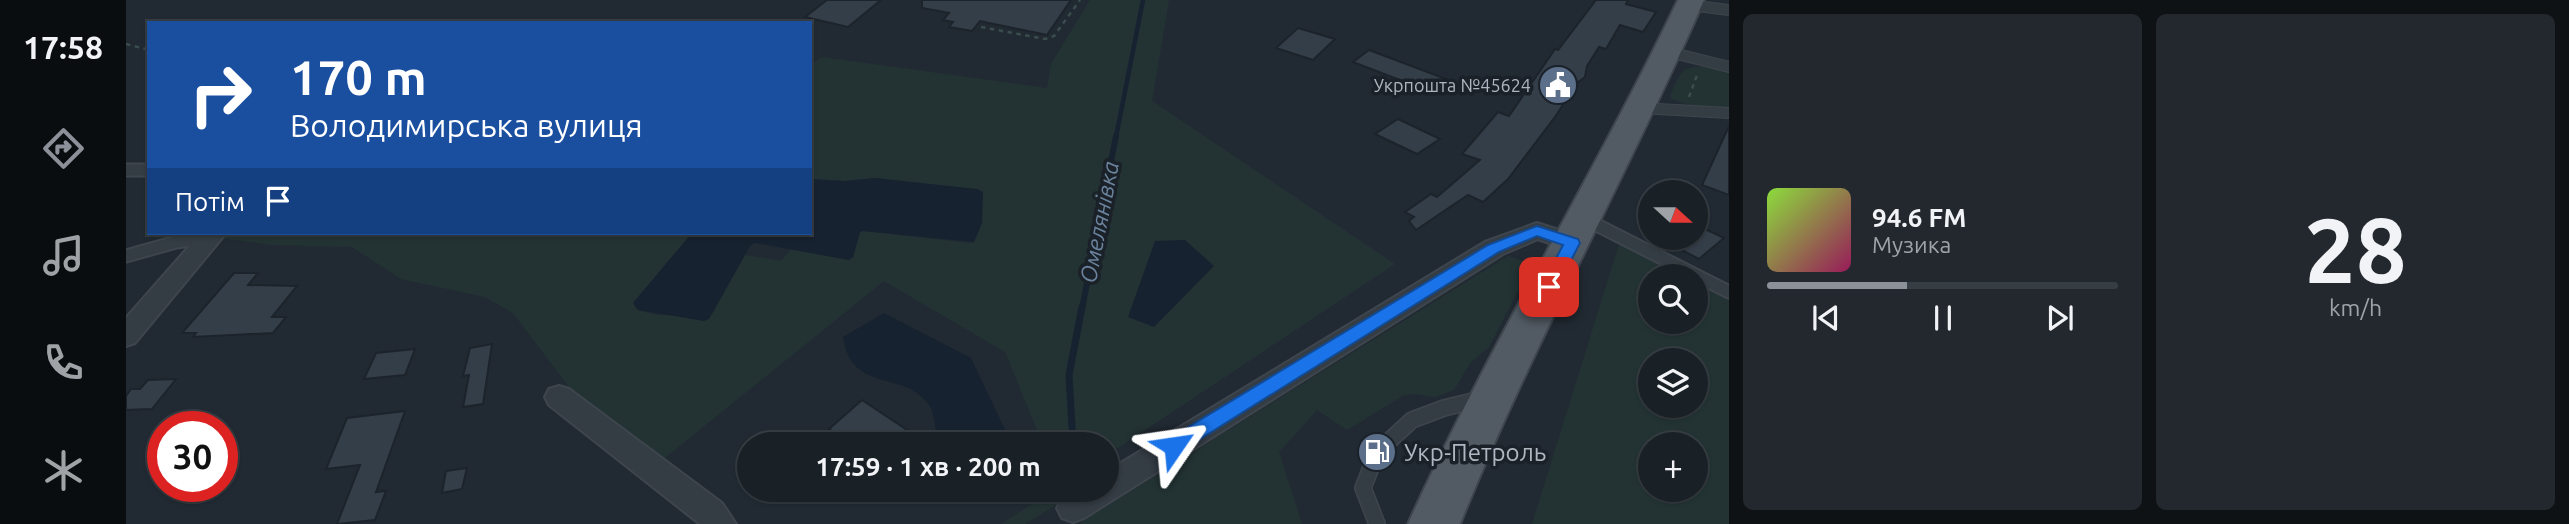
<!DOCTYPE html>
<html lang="uk">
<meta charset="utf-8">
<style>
:root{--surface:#192026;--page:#22282e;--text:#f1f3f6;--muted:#9fa3a7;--line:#373e43;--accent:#8c9099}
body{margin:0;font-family:Ubuntu,sans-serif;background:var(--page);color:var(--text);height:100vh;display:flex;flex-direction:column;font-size:26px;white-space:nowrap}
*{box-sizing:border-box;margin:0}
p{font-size:23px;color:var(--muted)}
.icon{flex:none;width:38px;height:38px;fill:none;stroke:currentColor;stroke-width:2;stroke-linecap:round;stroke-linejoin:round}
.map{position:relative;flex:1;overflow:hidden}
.details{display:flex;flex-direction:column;gap:14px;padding:14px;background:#0e1215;width:840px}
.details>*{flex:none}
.guide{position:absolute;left:21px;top:21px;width:665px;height:214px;border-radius:0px;box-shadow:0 2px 5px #0004,0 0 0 2px var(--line);background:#1a4fa0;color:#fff;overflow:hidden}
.needle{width:46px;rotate:111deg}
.fabs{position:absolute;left:1512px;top:180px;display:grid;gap:14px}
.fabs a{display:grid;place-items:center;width:70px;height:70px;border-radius:50%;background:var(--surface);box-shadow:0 2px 5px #0004,0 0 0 2px var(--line);font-size:35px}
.speed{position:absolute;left:21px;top:411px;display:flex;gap:14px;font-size:35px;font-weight:700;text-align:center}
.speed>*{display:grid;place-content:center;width:91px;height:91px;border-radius:50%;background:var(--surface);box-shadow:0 2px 5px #0004,0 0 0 2px var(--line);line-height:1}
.speed .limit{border:10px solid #d22;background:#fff;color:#111}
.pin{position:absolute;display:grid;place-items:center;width:60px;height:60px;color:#fff;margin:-30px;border-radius:14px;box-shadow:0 4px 10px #0006}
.me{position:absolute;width:77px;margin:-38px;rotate:58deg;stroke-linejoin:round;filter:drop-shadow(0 0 5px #0008)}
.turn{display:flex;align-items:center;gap:24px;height:147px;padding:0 28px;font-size:32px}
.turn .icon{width:91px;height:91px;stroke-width:2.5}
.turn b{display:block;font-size:49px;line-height:60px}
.then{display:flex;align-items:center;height:66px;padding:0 28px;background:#0003;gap:14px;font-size:26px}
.details .tile{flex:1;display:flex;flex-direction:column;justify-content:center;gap:10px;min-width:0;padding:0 24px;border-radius:10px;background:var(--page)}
.details .dial{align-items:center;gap:0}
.dial b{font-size:91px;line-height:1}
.song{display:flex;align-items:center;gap:21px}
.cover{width:84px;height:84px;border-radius:10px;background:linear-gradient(135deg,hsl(90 70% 55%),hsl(330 70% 35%))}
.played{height:7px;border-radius:4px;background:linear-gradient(90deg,var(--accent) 40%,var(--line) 40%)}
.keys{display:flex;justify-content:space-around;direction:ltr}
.details .tiles{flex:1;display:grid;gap:14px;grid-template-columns:repeat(2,1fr)}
.trip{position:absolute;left:611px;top:432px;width:382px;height:70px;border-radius:35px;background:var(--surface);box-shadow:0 2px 5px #0004,0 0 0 2px var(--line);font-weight:700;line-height:70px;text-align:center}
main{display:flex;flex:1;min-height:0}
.dock{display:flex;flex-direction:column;width:126px;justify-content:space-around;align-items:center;background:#0a0d0f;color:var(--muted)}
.dock .icon{width:49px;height:49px}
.dock .current{color:var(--accent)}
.dock b{font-size:32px;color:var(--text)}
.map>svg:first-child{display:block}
.green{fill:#233334;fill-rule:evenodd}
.water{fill:#16222f}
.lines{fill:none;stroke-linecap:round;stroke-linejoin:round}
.stream-far2{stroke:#16222f;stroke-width:4.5}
.stream-far1{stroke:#16222f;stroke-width:6}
.stream{stroke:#16222f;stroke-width:7}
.building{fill:#343e49;stroke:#1c232a;stroke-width:2}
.service-far2-casing{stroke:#3e454d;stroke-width:12}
.service-far1-casing{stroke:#3e454d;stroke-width:15}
.service-casing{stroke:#3e454d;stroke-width:18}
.minor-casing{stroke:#3e454d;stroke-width:4}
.primary-casing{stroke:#3e454d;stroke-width:4}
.path{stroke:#3b4c4d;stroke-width:2.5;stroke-dasharray:4.5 4.5;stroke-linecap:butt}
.service-far2{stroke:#343c44;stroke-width:10}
.service-far1{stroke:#343c44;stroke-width:11}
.service{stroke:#343c44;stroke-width:15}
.minor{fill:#343c44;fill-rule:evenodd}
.primary{fill:#525b64;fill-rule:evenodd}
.route{fill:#1a73e8;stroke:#114b97;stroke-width:2}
.labels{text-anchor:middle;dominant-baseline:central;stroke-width:7;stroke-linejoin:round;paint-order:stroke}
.far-poi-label{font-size:18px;fill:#aeb6c1;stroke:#1a2128;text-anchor:end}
.water-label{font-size:23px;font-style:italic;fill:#6b839c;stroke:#1a2128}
.near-poi-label{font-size:24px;fill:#aeb6c1;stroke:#1a2128;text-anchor:start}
</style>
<main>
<nav class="dock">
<b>17:58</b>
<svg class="icon current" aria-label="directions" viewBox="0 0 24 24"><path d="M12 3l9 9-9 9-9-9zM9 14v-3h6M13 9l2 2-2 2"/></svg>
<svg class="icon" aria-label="music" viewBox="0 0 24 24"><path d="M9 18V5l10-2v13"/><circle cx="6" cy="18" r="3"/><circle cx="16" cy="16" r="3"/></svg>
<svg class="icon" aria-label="phone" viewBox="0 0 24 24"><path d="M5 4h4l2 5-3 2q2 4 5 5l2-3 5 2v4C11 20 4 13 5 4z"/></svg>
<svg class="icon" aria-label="climate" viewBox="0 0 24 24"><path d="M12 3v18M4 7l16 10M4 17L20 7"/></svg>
</nav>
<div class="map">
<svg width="1603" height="524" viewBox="0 0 1603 524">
<rect width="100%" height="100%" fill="#212a33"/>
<path class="green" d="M964,0H1043L1026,101L1269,264L980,456V444H917L879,352L758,281L530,465L443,387L387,313L359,297L275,279L226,247L147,245L85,237L95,233H566L507,303L512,310L530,315L586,314L619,255L655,261L665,249L723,260L727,257L734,232L737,231L844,243L848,242L856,223L771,181L749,178L719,181L684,179V65L696,57L921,88L925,64Z
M1576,66L1603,70V108L1566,106L1546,99L1544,96C1553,76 1553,68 1576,66Z
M1494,241L1562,276H1524V322H1570V280L1603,298V524H1406ZM1524,360H1570V406H1524ZM1524,444H1570V490H1524Z
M1382,256L1403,263L1404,268L1363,347L1344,363L1328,390L1310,397L1288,394L1278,395L1221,430L1191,410L1153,452L1176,524H952Z
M928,490H936L940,499L899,524H875Z"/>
<path class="water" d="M749,178L851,189L857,192L856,223L848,242L737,231L734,232L727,257L723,260L629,243L624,246L583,319L578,321L512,310L507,303L566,233H684V179L719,181Z
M1059,240L1088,266L1028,327L1002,317L1029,241Z
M758,313L845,358L881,434L866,444H822L811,437C809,428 808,412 803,405C778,369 726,395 717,337Z"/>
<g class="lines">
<path class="stream-far2" d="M990,137L1017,0"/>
<path class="stream-far1" d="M956,309L990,136"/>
<path class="stream" d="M947,444L943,375L956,307"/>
</g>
<path class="building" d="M701,0H755L722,27L679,17Z
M796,0H945L921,35L854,21L846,31L823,27L827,22L817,20L823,13L796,8Z
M1470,0H1502L1500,4L1530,12L1517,32L1494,25L1480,49L1473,47L1461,66L1459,77L1451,83L1429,117L1382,179L1357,202L1342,195L1290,230L1283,221L1288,217L1279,212L1305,194L1311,197L1354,160L1336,154L1372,112L1383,116L1429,49L1432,50Z
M1172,28L1209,39L1187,60L1150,48Z
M1243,50L1320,79L1305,92L1227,62Z
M1272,119L1314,139L1291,154L1249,134Z
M1603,126V195L1576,185Z
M1575,227L1598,238L1573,259L1550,247L1561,238H1570V231Z
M108,273H132L122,285L171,286L146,317H160L147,333L67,337L70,333H56Z
M366,344L357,404L337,407L343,375L337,376L344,348Z
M289,349L279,375L238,379L250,353Z
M50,379L26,409L0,410V396L5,389H14L22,380Z
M736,400L802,444H725L703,429Z
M279,411L250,492L260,491L249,520L211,524L234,465L200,469L221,418Z
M341,468L336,489L316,493L320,471Z"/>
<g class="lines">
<defs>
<path id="service-far2" d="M1563,5L1603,10
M1543,52L1603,67
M1514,108L1603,113"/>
<path id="service-far1" d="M0,170H23
M1459,219L1603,292
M0,256L50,242L85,237"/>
<path id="service" d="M1251,524L1237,488L1251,452L1286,420L1318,408L1355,399"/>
<path id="minor" d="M1411,223L1454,237L1458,243L1454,249L1446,251L1412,239L1377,254L958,518L947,522L936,518L931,508C941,487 959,490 980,490V472L1359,242Z
M75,233H100L9,343L0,346V318Z
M433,386L443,389L596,503L610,524H574L423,405L419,397L423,389Z"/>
<path id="primary" d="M1552,0H1578C1501,177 1406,345 1334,524H1282C1363,345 1467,177 1552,0Z"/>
</defs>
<use href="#service-far2" class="service-far2-casing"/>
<use href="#service-far1" class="service-far1-casing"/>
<use href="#service" class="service-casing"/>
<use href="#minor" class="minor-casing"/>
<use href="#primary" class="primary-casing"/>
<path class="path" d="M855,27L919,39L928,36L954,0
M0,44L23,50
M1563,97L1571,75"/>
<use href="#service-far2" class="service-far2"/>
<use href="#service-far1" class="service-far1"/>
<use href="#service" class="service"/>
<use href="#minor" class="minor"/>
<use href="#primary" class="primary"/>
</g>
<path class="route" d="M1411,226L1452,239L1454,243L1429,291L1423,293L1415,287L1437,245L1411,236L1373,252L1055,451L1048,454L1041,451L1039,446L1041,440L1362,245Z"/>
<defs>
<symbol id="civic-disc" viewBox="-11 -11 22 22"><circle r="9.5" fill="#5c6f8a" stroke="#1a2128"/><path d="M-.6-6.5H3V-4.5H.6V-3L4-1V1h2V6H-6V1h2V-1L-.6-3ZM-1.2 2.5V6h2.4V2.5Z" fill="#fff"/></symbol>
<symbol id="fuel-disc" viewBox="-11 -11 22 22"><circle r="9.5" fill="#5c6f8a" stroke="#1a2128"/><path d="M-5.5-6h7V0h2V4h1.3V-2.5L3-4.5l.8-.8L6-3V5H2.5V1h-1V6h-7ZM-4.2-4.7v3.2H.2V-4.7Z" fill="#fff"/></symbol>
</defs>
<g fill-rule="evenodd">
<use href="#civic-disc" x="1410" y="63" width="44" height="44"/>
<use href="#fuel-disc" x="1229" y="430" width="44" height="44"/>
</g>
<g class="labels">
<g class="far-poi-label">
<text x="1405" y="85">Укрпошта №45624</text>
</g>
<g class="water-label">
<text transform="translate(973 222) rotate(-79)">Омелянівка</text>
</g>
<g class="near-poi-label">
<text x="1278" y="452">Укр-Петроль</text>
</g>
</g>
</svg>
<div class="fabs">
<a><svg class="needle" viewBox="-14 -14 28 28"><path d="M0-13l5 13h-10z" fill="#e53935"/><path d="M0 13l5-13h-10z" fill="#9fa3a7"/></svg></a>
<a><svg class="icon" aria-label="search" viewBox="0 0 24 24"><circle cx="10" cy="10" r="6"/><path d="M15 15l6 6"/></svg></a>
<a><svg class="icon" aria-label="layers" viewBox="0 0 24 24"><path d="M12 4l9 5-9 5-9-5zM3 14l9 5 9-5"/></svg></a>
<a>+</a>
</div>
<div class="speed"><div class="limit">30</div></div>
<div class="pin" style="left:1423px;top:287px;background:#d93025"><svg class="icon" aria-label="arrive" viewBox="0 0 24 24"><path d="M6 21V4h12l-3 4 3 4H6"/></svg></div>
<svg class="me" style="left:1048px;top:446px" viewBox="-20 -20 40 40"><path d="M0-17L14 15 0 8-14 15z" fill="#1a73e8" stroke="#fff" stroke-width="4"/></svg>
<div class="trip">17:59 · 1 хв · 200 m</div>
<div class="guide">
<div class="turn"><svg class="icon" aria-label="right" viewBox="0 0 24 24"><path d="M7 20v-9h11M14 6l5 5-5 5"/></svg><div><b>170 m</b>Володимирська вулиця</div></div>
<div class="then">Потім<svg class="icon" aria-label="arrive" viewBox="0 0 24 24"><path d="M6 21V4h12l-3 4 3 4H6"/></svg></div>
</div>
</div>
<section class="details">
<div class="tiles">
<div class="tile">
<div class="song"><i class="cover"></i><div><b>94.6 FM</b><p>Музика</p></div></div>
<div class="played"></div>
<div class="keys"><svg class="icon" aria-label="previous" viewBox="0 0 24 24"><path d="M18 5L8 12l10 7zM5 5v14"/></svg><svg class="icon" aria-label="pause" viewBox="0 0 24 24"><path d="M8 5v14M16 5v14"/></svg><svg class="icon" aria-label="next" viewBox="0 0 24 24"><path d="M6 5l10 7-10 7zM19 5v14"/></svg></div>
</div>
<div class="tile dial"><b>28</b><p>km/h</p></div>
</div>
</section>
</main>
